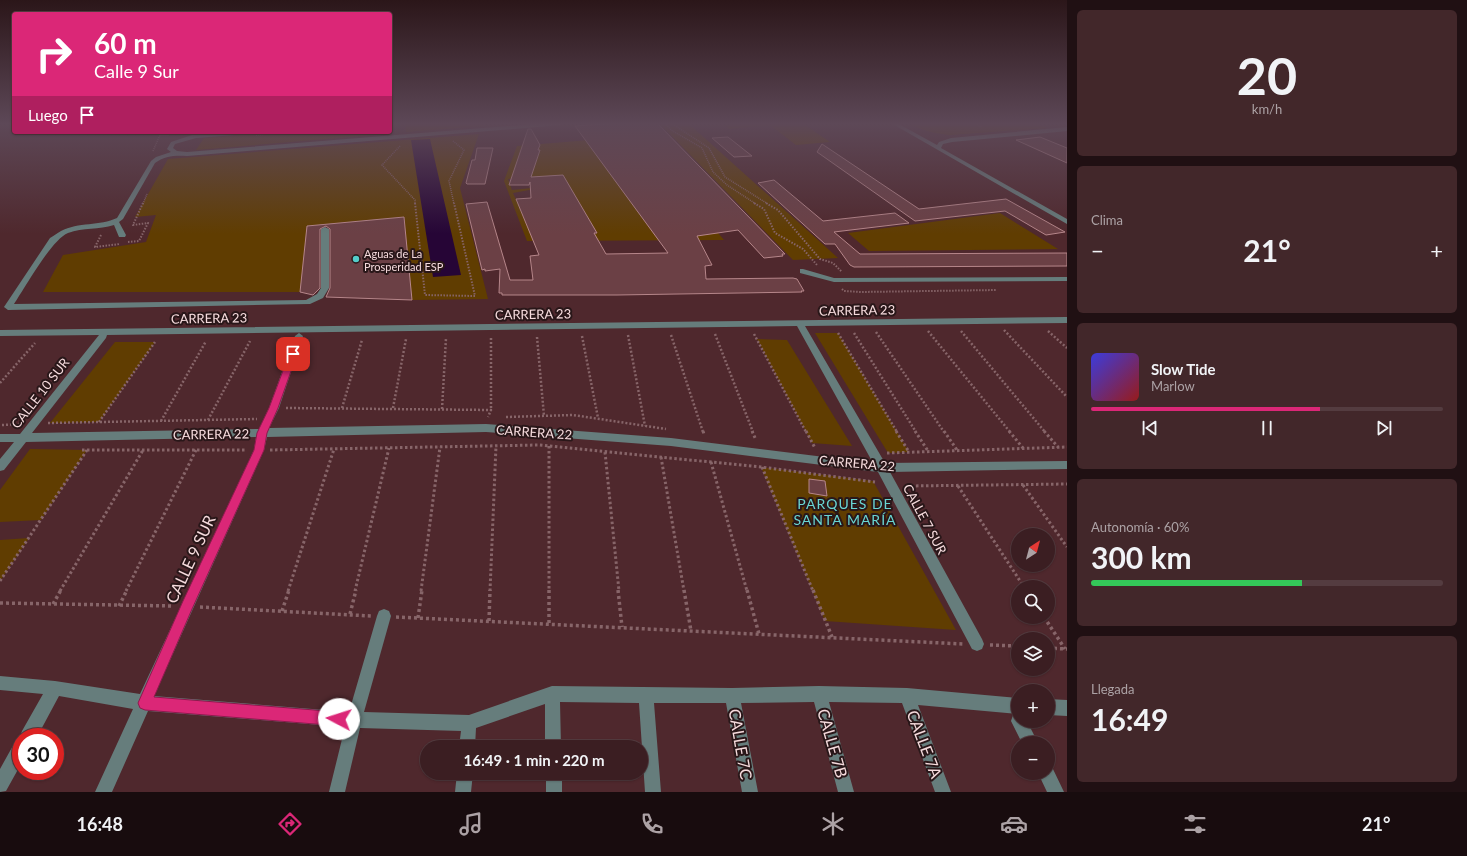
<!DOCTYPE html>
<html lang="es">
<meta charset="utf-8">
<style>
:root{--surface:#3b1e22;--page:#42272a;--text:#f1f3f6;--muted:#aca2a5;--line:#543c40;--accent:#db2777}
body{margin:0;font-family:Lato,sans-serif;background:var(--page);color:var(--text);height:100vh;display:flex;flex-direction:column;font-size:15px;white-space:nowrap}
*{box-sizing:border-box;margin:0}
p{font-size:13px;color:var(--muted)}
.icon{flex:none;width:22px;height:22px;fill:none;stroke:currentColor;stroke-width:2;stroke-linecap:round;stroke-linejoin:round}
.map{position:relative;flex:1;overflow:hidden}
.details{display:flex;flex-direction:column;gap:10px;padding:10px;background:#201013;width:400px}
.details>*{flex:none}
.guide{position:absolute;left:12px;top:12px;width:380px;height:122px;border-radius:4px;box-shadow:0 1px 3px #0004,0 0 0 1px var(--line);background:#db2777;color:#fff;overflow:hidden}
.needle{width:26px;rotate:36deg}
.controls{position:absolute;left:1011px;top:528px;display:grid;gap:8px}
.controls a{display:grid;place-items:center;width:44px;height:44px;border-radius:50%;background:var(--surface);box-shadow:0 1px 3px #0004,0 0 0 1px var(--line);font-size:20px}
.speed{position:absolute;left:12px;top:728px;display:flex;gap:8px;font-size:20px;font-weight:700;text-align:center}
.speed>*{display:grid;place-content:center;width:52px;height:52px;border-radius:50%;background:var(--surface);box-shadow:0 1px 3px #0004,0 0 0 1px var(--line);line-height:1}
.speed .limit{border:6px solid #d22;background:#fff;color:#111}
.pin{position:absolute;display:grid;place-items:center;width:34px;height:34px;color:#fff;margin:-17px;border-radius:8px;box-shadow:0 2px 6px #0006}
.me{position:absolute;width:44px;margin:-22px;rotate:275deg;stroke-linejoin:round;filter:drop-shadow(0 0 3px #0008)}
.turn{display:flex;align-items:center;gap:14px;height:84px;padding:0 16px;font-size:18px}
.turn .icon{width:52px;height:52px;stroke-width:2.5}
.turn b{display:block;font-size:28px;line-height:34px}
.then{display:flex;align-items:center;height:38px;padding:0 16px;background:#0003;gap:8px;font-size:15px}
.big{font-size:30px;font-weight:700;line-height:1.1}
.details .tile{flex:1;display:flex;flex-direction:column;justify-content:center;gap:6px;min-width:0;padding:0 14px;border-radius:6px;background:var(--page)}
.details .dial{align-items:center;gap:0}
.dial b{font-size:52px;line-height:1}
.song{display:flex;align-items:center;gap:12px}
.cover{width:48px;height:48px;border-radius:6px;background:linear-gradient(135deg,hsl(240 70% 55%),hsl(0 70% 35%))}
.played{height:4px;border-radius:2px;background:linear-gradient(90deg,var(--accent) 65%,var(--line) 65%)}
.keys{display:flex;justify-content:space-around;direction:ltr}
.heat{display:flex;justify-content:space-between;align-items:center;font-size:22px;direction:ltr}
.charge{height:6px;border-radius:3px;background:linear-gradient(90deg,#34c759 60%,var(--line) 0)}
.trip{position:absolute;left:420px;top:740px;width:228px;height:40px;border-radius:20px;background:var(--surface);box-shadow:0 1px 3px #0004,0 0 0 1px var(--line);font-weight:700;line-height:40px;text-align:center}
.menu{display:flex;height:64px;justify-content:space-around;align-items:center;background:#180c0e;color:var(--muted)}
.menu .icon{width:28px;height:28px}
.menu .selected{color:var(--accent)}
.menu b{font-size:18px;color:var(--text)}
main{display:flex;flex:1;min-height:0}
.map>svg:first-child{display:block}
.green{fill:#603d01;fill-rule:evenodd}
.water{fill:#260536}
.building{fill:#6b4045;stroke:#b6868a}
.lines{fill:none;stroke-linecap:round;stroke-linejoin:round}
.path-far4{stroke:#876569;stroke-width:1.5;stroke-dasharray:1 1;stroke-linecap:butt}
.path-far3{stroke:#876569;stroke-width:2;stroke-dasharray:1.5 1.5;stroke-linecap:butt}
.path-far2{stroke:#876569;stroke-width:2.5;stroke-dasharray:2 2;stroke-linecap:butt}
.path-far1{stroke:#876569;stroke-width:3;stroke-dasharray:2.5 2.5;stroke-linecap:butt}
.path{stroke:#876569;stroke-width:3.5;stroke-dasharray:3 3;stroke-linecap:butt}
.minor{fill:#667d7c;fill-rule:evenodd}
.route{fill:#db2777;stroke:#8e194d}
.poi-dot{fill:#53cdca;stroke:#291719;stroke-width:1.5}
.labels{text-anchor:middle;dominant-baseline:central;stroke-width:4;stroke-linejoin:round;paint-order:stroke}
.far-poi-label{font-size:11px;fill:#f6dbdd;stroke:#291719;text-anchor:start}
.street-label{font-size:13px;fill:#f6dbdd;stroke:#291719}
.neighbourhood-label{font-size:14px;letter-spacing:1px;fill:#69d5d2;stroke:#291719}
.near-street-label{font-size:16px;fill:#f6dbdd;stroke:#291719}
</style>
<main>
<div class="map">
<svg width="1067" height="792" viewBox="0 0 1067 792">
<rect width="100%" height="100%" fill="#4f282d"/>
<path class="green" d="M405,123H483L484,126L406,132Z
M659,123H688L838,258L793,260Z
M751,123H802L830,142L796,145L770,125L729,129L725,125Z
M908,123H1036L1047,128L950,135C934,133 922,131 908,123Z
M272,132H386V134L196,150L204,138Z
M479,134L460,188L488,299L412,300L404,217L307,226L300,292H43L63,255L146,242L156,215L135,217L168,159Z
M637,136L724,240L527,241L504,181L517,146ZM524,177L527,178L532,188L512,190L508,179ZM529,190L533,191L536,204H518L513,193ZM589,220L597,233L595,234L568,222ZM682,222L711,233V234L696,236Z
M1000,213L1058,249L869,251L848,233Z
M815,333H838L909,452L888,453Z
M757,339L787,340L852,446L812,443Z
M115,342H155L99,422L50,423Z
M30,449L87,450L41,520L0,522V490Z
M761,467L873,481L956,630L825,621Z
M29,538L0,581V540Z"/>
<path class="water" d="M430,139L461,275L433,277L411,140Z"/>
<path class="building" d="M620,123H657L785,254H782L783,256L764,258L738,230L697,236L712,265L705,266L706,279L793,278L797,279L804,291H801L802,292L617,295H502V293H499L500,269L485,271V269L482,270L466,204L487,202L510,280H533L530,256L539,255L516,199L531,198L530,182L529,185H509L528,129H531L540,145L538,150H540L531,177L563,175L597,233H594L606,254L668,253L575,126Z
M728,137L752,156L734,157L712,138Z
M1040,137L1067,148V163L1016,140Z
M822,144L919,209L1006,199L1065,232L1046,235L1005,211L915,221L817,152Z
M477,148H493L485,184H467L466,183L472,160H475Z
M774,180L823,221L895,213L909,223L834,232L860,254L1067,253V266L854,267L850,265L835,244H825L758,183Z
M404,217L412,300L326,297L330,288V229L326,226L320,229V288L313,295L300,292L307,226Z
M809,479L825,481L827,496L809,493Z"/>
<g class="lines">
<path class="path-far4" d="M665,123L671,130L702,148L713,172L727,185L756,204
M671,123L709,148L725,177L768,204
M973,123L982,127
M390,124L412,123
M569,124L589,123
M256,135L293,132
M453,141L464,150L449,181L454,204
M400,146L382,165L415,200V204
M153,151L160,135H169
M143,204L147,194"/>
<path class="path-far3" d="M415,203L425,295L475,296L454,203
M754,203L764,209L775,233L803,249L817,265
M766,203L778,210L820,259L833,263L842,272
M101,235L95,247L120,244
M128,242L139,241L148,223L133,225L143,203
M842,289L844,291L861,292L997,290"/>
<path class="path-far2" d="M1004,330L1067,397
M928,331L1010,432
M961,331L1045,432
M1048,331L1067,348
M876,332L944,432
M838,333L897,432
M854,333L916,432
M715,334L753,432
M754,334L806,432
M628,335L645,426
M671,335L703,432
M582,336L598,418
M537,337L544,416
M491,338V410
M0,383L35,343
M286,408L491,410L488,417
M342,408L362,340
M393,408L406,339
M442,409L446,338
M506,417L573,415L666,429
M208,420L250,341
M161,421L206,341
M99,422L155,342
M48,423L257,419
M2,425L19,424"/>
<path class="path-far1" d="M703,431L704,434
M752,431L756,440
M806,431L815,448
M896,431L909,452
M915,431L928,451
M944,431L957,450
M1009,431L1023,448
M1044,431L1058,447
M549,446V591
M82,450H247
M270,450L539,445L761,467L875,482
M605,452L619,591
M887,453L1067,447
M661,457L684,591
M711,462L747,591
M762,467L813,591
M1023,485L1067,547
M906,486L1067,484
M958,486L1024,587
M0,581L87,450
M60,591L143,450
M126,591L196,450
M288,591L334,449
M355,591L389,448
M421,591L440,447
M490,591L496,446"/>
<path class="path" d="M549,590V624
M618,590L622,627
M684,590L691,631
M747,590L759,634
M813,590L832,637
M0,603L173,606
M53,604L61,590
M119,606L127,590
M200,607L371,616
M282,611L289,590
M350,614L356,590
M396,617L963,644
M1044,617L1065,649
M418,618L422,590
M489,621L490,590
M990,645L1018,646
M1048,648L1067,649"/>
<path class="minor" d="M545,123H564L561,125L187,156C176,155 164,156 155,163L123,219L119,222L126,235L125,237H119L114,225C99,230 83,227 68,233C51,240 25,288 14,304L306,300L317,294L321,288V229L325,227L329,229V288L323,298L310,304L8,310L4,307L50,238C54,236 57,233 61,231C78,222 100,226 117,218L151,161L156,157L171,152L167,149L171,142L195,134L251,132L248,134L196,138L175,144L173,148L177,151L187,152Z
M891,123H897L937,145L939,142L951,138L1067,127V131L952,142L943,144L941,148L1067,219V224Z
M800,269H803L834,278L1067,277V281L834,282L800,273Z
M1067,317V323L805,326L885,463L1067,461V469L890,472L982,639L984,644L982,649L977,651L972,649L878,472L671,446L486,432L267,437L264,450L154,696L349,712L377,616L379,611L384,609L389,611L391,616L364,712L469,715L552,686L732,688L819,686L907,688L1018,698V721H1027L1038,743H1022L1011,721L1013,715L1018,714L918,705L951,792H935L902,703L829,702L854,792H838L814,702L741,703L758,792H742L726,703H654L661,792H645L639,703L560,702L561,747H545V704L476,728L475,747H459L461,731L360,728L345,792H329L345,727L148,711L112,792H95L133,709L59,696L37,737H21V739L20,737L22,731L43,694L0,690V676L55,681L140,694L254,450L256,437L26,442L4,470L0,471V459L14,442H0V434H20L99,335L0,336V330ZM797,326L873,463L671,438L486,424L269,428L279,408L303,336L299,333L295,336L269,408L259,429L32,433L106,338L107,335Z
M1048,699L1067,700V716L1048,715Z
M21,740V764L6,791L0,792V769L15,742Z
M1048,766L1052,767L1064,792H1047L1038,773H1048Z
M457,773H473L471,792H455Z
M546,773H562V792H546Z"/>
</g>
<linearGradient id="sky" x2="0" y2="1"><stop stop-color="#2b1619"/><stop offset="0.53" stop-color="#5d4857"/><stop offset="1" stop-color="#5d4857" stop-opacity="0"/></linearGradient>
<rect width="1067" height="234" fill="url(#sky)"/>
<path class="route" d="M290,352H296L297,354L278,408L267,433L264,450L192,609L154,697L339,712L344,714L346,719L344,724L339,726L145,710L140,708L138,703L183,601L254,450L257,433L269,408Z"/>
<circle class="poi-dot" cx="356" cy="259" r="4"/>
<g class="labels">
<g class="far-poi-label">
<text x="364" y="253">Aguas de La<tspan x="364" dy="13">Prosperidad ESP</tspan></text>
</g>
<g class="street-label">
<text transform="translate(857 310) rotate(-1)">CARRERA 23</text>
<text transform="translate(533 314) rotate(-1)">CARRERA 23</text>
<text transform="translate(209 318) rotate(-1)">CARRERA 23</text>
<text transform="translate(40 393) rotate(-52)">CALLE 10 SUR</text>
<text transform="translate(534 432) rotate(4)">CARRERA 22</text>
<text transform="translate(211 434) rotate(-1)">CARRERA 22</text>
<text transform="translate(857 463) rotate(5)">CARRERA 22</text>
<text transform="translate(925 519) rotate(62)">CALLE 7 SUR</text>
</g>
<g class="neighbourhood-label">
<text x="845" y="503">PARQUES DE<tspan x="845" dy="16">SANTA MARÍA</tspan></text>
</g>
<g class="near-street-label">
<text transform="translate(190 559) rotate(-65)">CALLE 9 SUR</text>
<text transform="translate(833 743) rotate(74)">CALLE 7B</text>
<text transform="translate(741 744) rotate(80)">CALLE 7C</text>
<text transform="translate(925 744) rotate(69)">CALLE 7A</text>
</g>
</g>
</svg>
<div class="controls">
<a><svg class="needle" viewBox="-14 -14 28 28"><path d="M0-13l5 13h-10z" fill="#e53935"/><path d="M0 13l5-13h-10z" fill="#aca2a5"/></svg></a>
<a><svg class="icon" aria-label="search" viewBox="0 0 24 24"><circle cx="10" cy="10" r="6"/><path d="M15 15l6 6"/></svg></a>
<a><svg class="icon" aria-label="layers" viewBox="0 0 24 24"><path d="M12 4l9 5-9 5-9-5zM3 14l9 5 9-5"/></svg></a>
<a>+</a>
<a>−</a>
</div>
<div class="speed"><div class="limit">30</div></div>
<div class="pin" style="left:293px;top:354px;background:#d93025"><svg class="icon" aria-label="arrive" viewBox="0 0 24 24"><path d="M6 21V4h12l-3 4 3 4H6"/></svg></div>
<svg class="me" style="left:339px;top:719px" viewBox="-20 -20 40 40"><circle r="19" fill="#fff"/><path d="M0-13L10 11 0 6-10 11z" fill="#db2777"/></svg>
<div class="trip">16:49 · 1 min · 220 m</div>
<div class="guide">
<div class="turn"><svg class="icon" aria-label="right" viewBox="0 0 24 24"><path d="M7 20v-9h11M14 6l5 5-5 5"/></svg><div><b>60 m</b>Calle 9 Sur</div></div>
<div class="then">Luego<svg class="icon" aria-label="arrive" viewBox="0 0 24 24"><path d="M6 21V4h12l-3 4 3 4H6"/></svg></div>
</div>
</div>
<section class="details">
<div class="tile dial"><b>20</b><p>km/h</p></div>
<div class="tile"><p>Clima</p>
<div class="heat"><a>−</a><b class="big">21°</b><a>+</a></div>
</div>
<div class="tile">
<div class="song"><i class="cover"></i><div><b>Slow Tide</b><p>Marlow</p></div></div>
<div class="played"></div>
<div class="keys"><svg class="icon" aria-label="previous" viewBox="0 0 24 24"><path d="M18 5L8 12l10 7zM5 5v14"/></svg><svg class="icon" aria-label="pause" viewBox="0 0 24 24"><path d="M8 5v14M16 5v14"/></svg><svg class="icon" aria-label="next" viewBox="0 0 24 24"><path d="M6 5l10 7-10 7zM19 5v14"/></svg></div>
</div>
<div class="tile"><p>Autonomía · 60%</p><b class="big">300 km</b><div class="charge"></div></div>
<div class="tile"><p>Llegada</p><b class="big">16:49</b></div>
</section>
</main>
<nav class="menu">
<b>16:48</b>
<svg class="icon selected" aria-label="directions" viewBox="0 0 24 24"><path d="M12 3l9 9-9 9-9-9zM9 14v-3h6M13 9l2 2-2 2"/></svg>
<svg class="icon" aria-label="music" viewBox="0 0 24 24"><path d="M9 18V5l10-2v13"/><circle cx="6" cy="18" r="3"/><circle cx="16" cy="16" r="3"/></svg>
<svg class="icon" aria-label="phone" viewBox="0 0 24 24"><path d="M5 4h4l2 5-3 2q2 4 5 5l2-3 5 2v4C11 20 4 13 5 4z"/></svg>
<svg class="icon" aria-label="climate" viewBox="0 0 24 24"><path d="M12 3v18M4 7l16 10M4 17L20 7"/></svg>
<svg class="icon" aria-label="car" viewBox="0 0 24 24"><path d="M5 17H2v-5l4-1 3-4h7l3 4 3 1v5h-3M9 17h6M6 11h13"/><circle cx="7" cy="17" r="2"/><circle cx="17" cy="17" r="2"/></svg>
<svg class="icon" aria-label="filters" viewBox="0 0 24 24"><path d="M4 7h16M4 17h16"/><circle cx="9" cy="7" r="2"/><circle cx="15" cy="17" r="2"/></svg>
<b>21°</b>
</nav>
